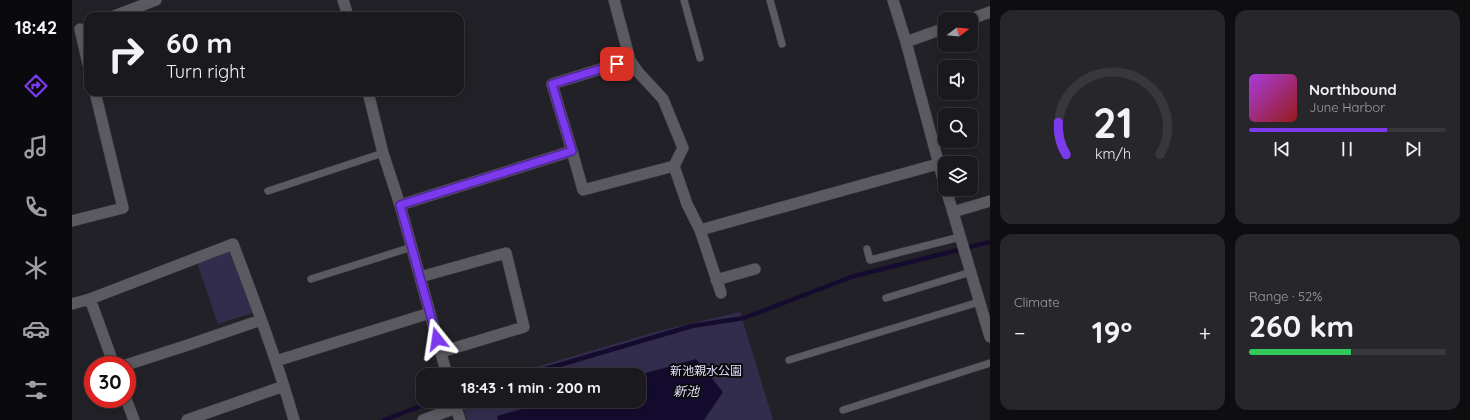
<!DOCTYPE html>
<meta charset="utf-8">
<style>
:root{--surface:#1a191d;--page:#27262a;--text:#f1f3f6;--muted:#9fa0a4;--line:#38383b;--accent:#7c3aed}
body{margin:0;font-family:Quicksand,"Noto Sans JP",sans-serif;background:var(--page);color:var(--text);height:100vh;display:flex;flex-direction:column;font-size:15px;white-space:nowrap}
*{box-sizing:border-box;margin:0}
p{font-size:13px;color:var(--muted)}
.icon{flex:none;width:22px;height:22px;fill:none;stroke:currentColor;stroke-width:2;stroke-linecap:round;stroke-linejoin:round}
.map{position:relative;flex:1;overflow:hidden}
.drawer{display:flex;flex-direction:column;gap:10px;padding:10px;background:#0e0e10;width:480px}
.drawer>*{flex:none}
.guide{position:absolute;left:12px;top:12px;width:380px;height:84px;border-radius:12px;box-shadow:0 2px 10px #0003,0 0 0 1px var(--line);background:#1a191d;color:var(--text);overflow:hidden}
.needle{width:26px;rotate:74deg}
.tools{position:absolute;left:866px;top:12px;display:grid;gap:8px}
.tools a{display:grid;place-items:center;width:40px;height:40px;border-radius:8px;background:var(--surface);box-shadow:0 2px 10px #0003,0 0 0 1px var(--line);font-size:20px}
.speed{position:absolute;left:12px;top:356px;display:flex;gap:8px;font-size:20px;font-weight:700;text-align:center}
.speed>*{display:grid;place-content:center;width:52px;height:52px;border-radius:50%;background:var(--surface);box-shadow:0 2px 10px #0003,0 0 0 1px var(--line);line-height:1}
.speed .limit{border:6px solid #d22;background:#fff;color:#111}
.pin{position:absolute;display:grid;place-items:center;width:34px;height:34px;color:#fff;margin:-17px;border-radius:8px;box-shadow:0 2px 6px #0006}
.me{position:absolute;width:44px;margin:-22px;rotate:345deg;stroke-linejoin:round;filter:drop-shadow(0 0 3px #0008)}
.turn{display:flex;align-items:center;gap:14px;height:84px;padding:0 16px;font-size:18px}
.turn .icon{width:52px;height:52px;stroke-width:2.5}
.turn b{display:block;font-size:28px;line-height:34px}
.big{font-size:30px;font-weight:700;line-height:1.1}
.drawer .tile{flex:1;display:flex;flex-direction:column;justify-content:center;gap:6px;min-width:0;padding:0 14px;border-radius:12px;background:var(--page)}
.drawer .dial{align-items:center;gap:0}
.dial svg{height:104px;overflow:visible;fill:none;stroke:var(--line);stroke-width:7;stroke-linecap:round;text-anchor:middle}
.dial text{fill:var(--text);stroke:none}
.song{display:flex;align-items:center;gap:12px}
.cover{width:48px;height:48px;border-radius:6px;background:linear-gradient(135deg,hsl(280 70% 55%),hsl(0 70% 35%))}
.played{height:4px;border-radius:2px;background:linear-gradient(90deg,var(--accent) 70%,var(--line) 70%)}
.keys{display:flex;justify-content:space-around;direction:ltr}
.heat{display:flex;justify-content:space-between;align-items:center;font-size:22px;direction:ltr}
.charge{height:6px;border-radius:3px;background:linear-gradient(90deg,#34c759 52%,var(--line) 0)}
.drawer .tiles{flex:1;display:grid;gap:10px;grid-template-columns:repeat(2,1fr)}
.trip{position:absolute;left:344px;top:368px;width:230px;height:40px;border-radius:12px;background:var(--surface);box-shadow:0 2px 10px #0003,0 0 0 1px var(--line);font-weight:700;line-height:40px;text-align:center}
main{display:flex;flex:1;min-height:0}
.menu{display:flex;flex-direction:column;width:72px;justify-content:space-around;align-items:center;background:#0a0a0c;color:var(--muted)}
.menu .icon{width:28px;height:28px}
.menu .selected{color:var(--accent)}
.menu b{font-size:18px;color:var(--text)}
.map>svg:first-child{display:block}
.green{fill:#322d4c}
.water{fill:#140b2e}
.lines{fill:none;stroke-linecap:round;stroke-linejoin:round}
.stream{stroke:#140b2e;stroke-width:4.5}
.service-casing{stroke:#3d3d42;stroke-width:8}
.minor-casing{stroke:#3d3d42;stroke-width:12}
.service{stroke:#5b5a61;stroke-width:7}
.minor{stroke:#5b5a61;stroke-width:11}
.route-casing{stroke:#51269a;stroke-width:10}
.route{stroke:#7c3aed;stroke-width:7}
.labels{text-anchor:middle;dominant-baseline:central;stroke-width:4;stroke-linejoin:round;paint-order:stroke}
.park-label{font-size:12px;fill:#e1ddfa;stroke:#0b0b0e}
.water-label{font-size:13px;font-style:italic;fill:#dfdcf9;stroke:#0b0b0e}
</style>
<main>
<nav class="menu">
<b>18:42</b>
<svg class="icon selected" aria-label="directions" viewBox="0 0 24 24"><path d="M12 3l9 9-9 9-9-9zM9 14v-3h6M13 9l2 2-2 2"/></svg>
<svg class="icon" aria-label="music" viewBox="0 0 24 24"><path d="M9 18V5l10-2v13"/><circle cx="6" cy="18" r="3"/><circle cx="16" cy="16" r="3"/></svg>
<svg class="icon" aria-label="phone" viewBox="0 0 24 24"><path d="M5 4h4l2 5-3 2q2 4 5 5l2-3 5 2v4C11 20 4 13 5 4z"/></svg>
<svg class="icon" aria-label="climate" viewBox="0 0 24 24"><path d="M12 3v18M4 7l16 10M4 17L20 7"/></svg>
<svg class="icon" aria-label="car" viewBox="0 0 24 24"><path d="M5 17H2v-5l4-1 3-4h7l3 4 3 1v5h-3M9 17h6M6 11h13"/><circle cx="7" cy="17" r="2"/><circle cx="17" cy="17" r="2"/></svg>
<svg class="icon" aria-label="filters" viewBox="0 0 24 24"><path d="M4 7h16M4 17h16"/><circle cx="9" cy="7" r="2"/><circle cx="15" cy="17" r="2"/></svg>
</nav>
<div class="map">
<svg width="918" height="420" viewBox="0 0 918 420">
<rect width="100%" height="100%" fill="#222127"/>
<path class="green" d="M159,248L183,312L146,324L125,263Z
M668,312L701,420H395L389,401H567V375H431L450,371L587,331Z"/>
<path class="water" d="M624,359L651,392L632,420H426L425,416L478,401H567V375Z"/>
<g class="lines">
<path class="stream" d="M453,375L620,326L672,318L782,276L918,242
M312,420L362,401"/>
<defs>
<path id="service" d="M612,0L628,58
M698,0L710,44
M196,191L311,153
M795,249L798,260L888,237
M239,279L340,247
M814,298L899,272
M717,360L907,302
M771,410L918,363"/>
<path id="minor" d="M271,0L276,16
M542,0L558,60L566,72L591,99L611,148L602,166L615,204L628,230L866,164
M821,0L834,42L873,187
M42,16L84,0
M899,19L918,12
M8,29L16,64
M834,42L873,28
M296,92L311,153L328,205L375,375
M500,151L511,190L602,166
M874,189L918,337
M328,205L500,151L480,84L558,60
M881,212L918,201
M0,221L51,208L23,92
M628,230L649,293
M348,277L434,253L452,327L369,352
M644,280L683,269
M18,299L42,365
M0,304L18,299L161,244C183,302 205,360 222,420
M204,361L358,313
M54,365L116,345L189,320
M54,399L62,420
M382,401L388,420
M115,420L212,386
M351,420L384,408"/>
</defs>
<use href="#service" class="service-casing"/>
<use href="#minor" class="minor-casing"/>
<use href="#service" class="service"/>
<use href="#minor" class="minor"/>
</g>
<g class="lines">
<defs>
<path id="route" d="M365,339L328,205L500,151L480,84L545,64"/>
</defs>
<use href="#route" class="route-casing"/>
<use href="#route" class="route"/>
</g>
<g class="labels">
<g class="park-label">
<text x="634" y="370">新池親水公園</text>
</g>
<g class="water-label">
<text x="614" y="391">新池</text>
</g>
</g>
</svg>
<div class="tools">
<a><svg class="needle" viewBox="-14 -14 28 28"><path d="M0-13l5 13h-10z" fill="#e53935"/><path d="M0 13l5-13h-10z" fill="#9fa0a4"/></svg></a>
<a><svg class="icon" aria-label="sound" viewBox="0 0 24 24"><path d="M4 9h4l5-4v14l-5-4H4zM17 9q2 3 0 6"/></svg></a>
<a><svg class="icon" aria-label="search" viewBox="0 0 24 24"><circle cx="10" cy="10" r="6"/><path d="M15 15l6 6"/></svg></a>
<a><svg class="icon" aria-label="layers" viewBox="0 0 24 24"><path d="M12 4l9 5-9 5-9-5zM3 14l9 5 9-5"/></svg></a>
</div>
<div class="speed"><div class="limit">30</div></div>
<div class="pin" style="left:545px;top:64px;background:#d93025"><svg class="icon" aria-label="arrive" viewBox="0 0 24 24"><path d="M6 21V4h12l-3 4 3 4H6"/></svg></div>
<svg class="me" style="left:365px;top:339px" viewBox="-20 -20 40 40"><path d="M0-17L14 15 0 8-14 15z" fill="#7c3aed" stroke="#fff" stroke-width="4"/></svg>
<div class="trip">18:43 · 1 min · 200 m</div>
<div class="guide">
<div class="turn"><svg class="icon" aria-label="right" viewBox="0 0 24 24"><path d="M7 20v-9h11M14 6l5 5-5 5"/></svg><div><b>60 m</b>Turn right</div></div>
</div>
</div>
<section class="drawer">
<div class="tiles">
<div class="tile dial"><svg viewBox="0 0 100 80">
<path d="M14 69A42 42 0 1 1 86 69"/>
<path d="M14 69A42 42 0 0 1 8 44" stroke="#7c3aed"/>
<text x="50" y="56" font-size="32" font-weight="700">21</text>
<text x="50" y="72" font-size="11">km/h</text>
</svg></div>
<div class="tile">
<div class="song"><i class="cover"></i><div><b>Northbound</b><p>June Harbor</p></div></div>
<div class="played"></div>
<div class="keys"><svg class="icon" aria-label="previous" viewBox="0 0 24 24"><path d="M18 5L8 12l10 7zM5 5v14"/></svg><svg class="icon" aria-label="pause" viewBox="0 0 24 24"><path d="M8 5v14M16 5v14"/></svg><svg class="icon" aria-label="next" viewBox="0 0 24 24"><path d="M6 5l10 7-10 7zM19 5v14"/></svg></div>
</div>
<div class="tile"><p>Climate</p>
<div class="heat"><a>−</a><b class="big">19°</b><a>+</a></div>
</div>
<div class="tile"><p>Range · 52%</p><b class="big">260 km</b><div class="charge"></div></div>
</div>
</section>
</main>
